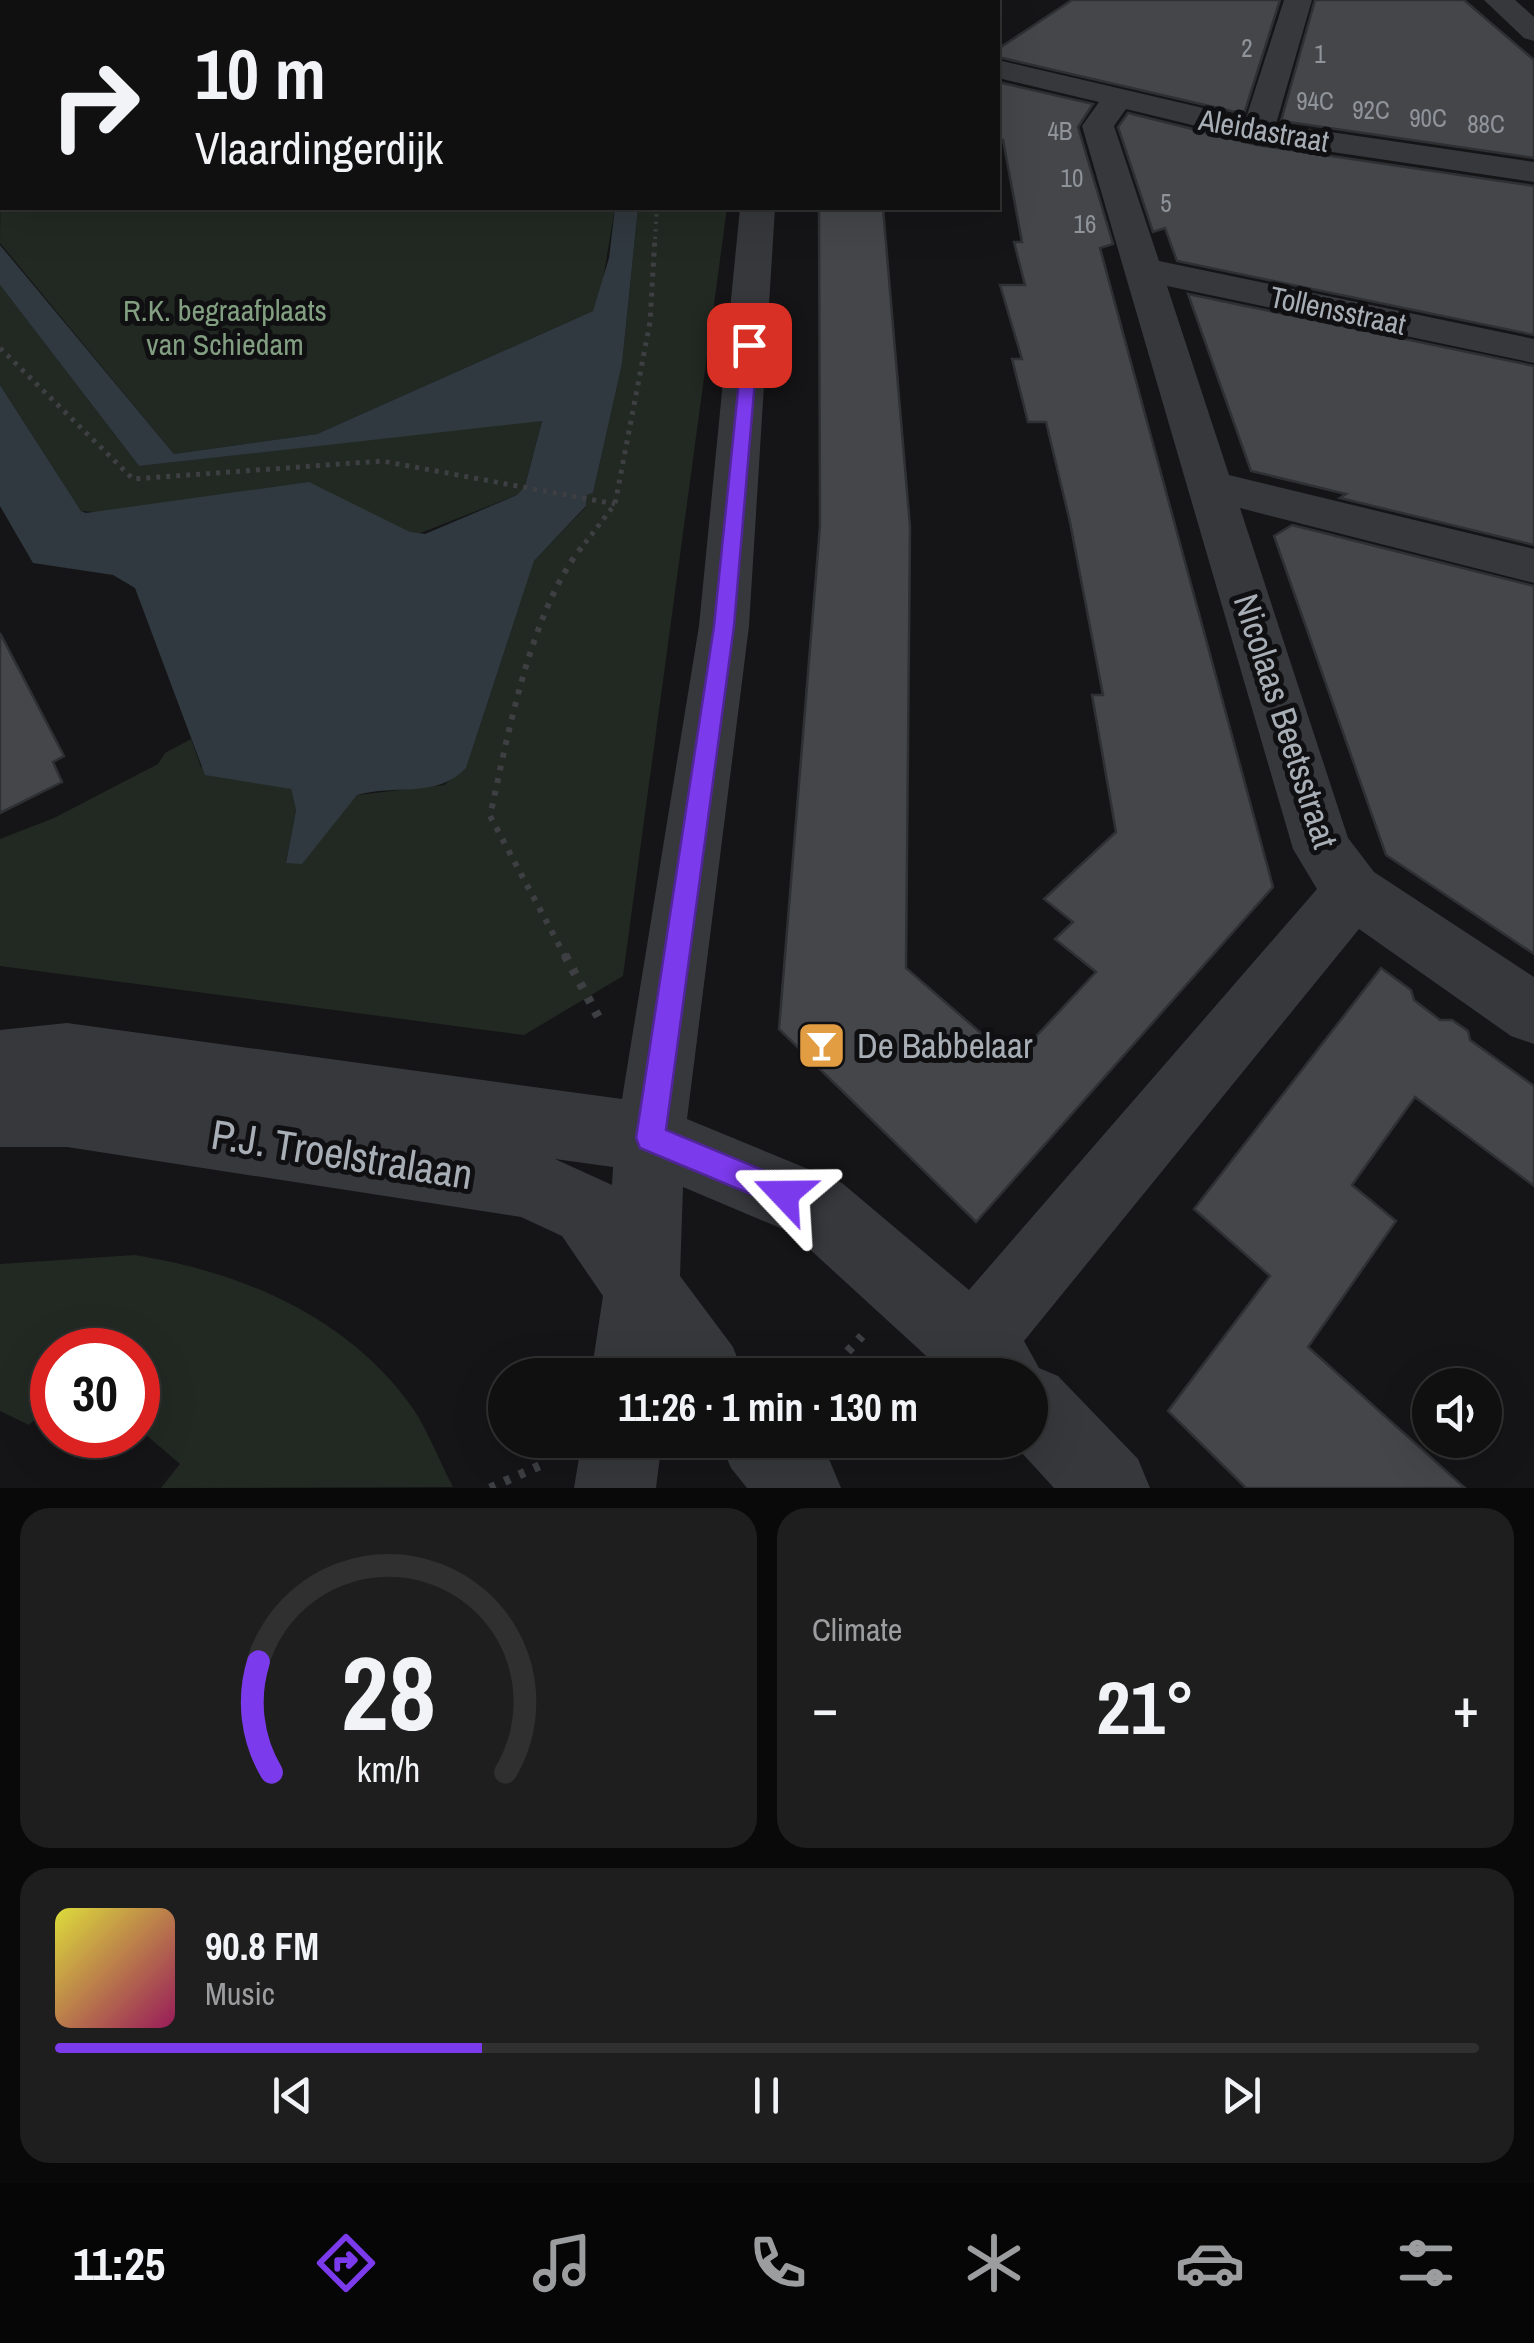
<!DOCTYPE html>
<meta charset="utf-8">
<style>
:root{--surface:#101011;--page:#1e1e1f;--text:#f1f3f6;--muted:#9c9d9f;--line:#303031;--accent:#7c3aed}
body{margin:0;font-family:"Archivo Narrow",sans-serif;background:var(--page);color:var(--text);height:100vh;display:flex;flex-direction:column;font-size:38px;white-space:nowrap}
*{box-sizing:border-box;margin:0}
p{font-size:32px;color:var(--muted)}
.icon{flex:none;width:55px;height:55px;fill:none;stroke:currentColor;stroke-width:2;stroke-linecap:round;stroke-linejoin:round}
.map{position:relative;height:1488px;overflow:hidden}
.sheet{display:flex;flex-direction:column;gap:20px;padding:20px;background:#090909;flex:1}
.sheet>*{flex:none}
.guide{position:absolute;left:0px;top:0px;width:1000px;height:210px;box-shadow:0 10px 40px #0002,0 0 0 2px var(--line);background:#101011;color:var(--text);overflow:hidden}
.tools{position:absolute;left:1412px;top:1368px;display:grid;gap:20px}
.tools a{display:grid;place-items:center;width:90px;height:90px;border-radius:50%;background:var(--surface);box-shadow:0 10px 40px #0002,0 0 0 2px var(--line);font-size:50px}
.speed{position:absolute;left:30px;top:1328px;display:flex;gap:20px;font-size:50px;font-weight:700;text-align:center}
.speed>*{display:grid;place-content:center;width:130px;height:130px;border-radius:50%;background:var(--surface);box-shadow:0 10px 40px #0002,0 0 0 2px var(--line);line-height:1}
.speed .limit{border:15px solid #d22;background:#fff;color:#111}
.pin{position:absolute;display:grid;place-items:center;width:85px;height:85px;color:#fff;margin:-42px;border-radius:20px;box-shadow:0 5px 15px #0006}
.me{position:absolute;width:110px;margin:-55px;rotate:293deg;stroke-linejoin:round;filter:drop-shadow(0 0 8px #0008)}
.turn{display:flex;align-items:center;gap:35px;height:210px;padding:0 30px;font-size:45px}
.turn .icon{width:130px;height:130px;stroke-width:2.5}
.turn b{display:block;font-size:70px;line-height:85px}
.big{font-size:75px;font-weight:700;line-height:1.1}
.sheet .tile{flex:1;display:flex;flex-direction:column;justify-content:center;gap:15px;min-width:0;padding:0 35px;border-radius:30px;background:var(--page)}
.sheet .dial{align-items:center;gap:0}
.dial svg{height:260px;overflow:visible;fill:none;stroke:var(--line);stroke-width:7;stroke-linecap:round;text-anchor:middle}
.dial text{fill:var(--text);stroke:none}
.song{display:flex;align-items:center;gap:30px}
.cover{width:120px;height:120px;border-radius:15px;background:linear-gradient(135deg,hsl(60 70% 55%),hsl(330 70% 35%))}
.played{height:10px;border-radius:5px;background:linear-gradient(90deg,var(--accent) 30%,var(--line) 30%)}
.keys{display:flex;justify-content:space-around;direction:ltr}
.heat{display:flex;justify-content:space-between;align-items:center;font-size:55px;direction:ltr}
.sheet .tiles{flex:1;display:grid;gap:20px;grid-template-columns:1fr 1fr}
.tile:last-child{grid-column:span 2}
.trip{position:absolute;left:488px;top:1358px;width:560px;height:100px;border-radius:50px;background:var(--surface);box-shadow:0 10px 40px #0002,0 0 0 2px var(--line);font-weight:700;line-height:100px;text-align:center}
.dock{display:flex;height:160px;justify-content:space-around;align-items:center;background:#060607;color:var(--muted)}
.dock .icon{width:70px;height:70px}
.dock .active{color:var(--accent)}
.dock b{font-size:45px;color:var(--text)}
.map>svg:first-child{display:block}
.green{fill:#222922}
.water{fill:#30393f}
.building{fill:#44464a;stroke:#2f3033;stroke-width:2.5}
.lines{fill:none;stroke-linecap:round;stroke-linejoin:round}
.path-far3{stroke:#3d3f42;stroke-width:4;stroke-dasharray:2.5 5;stroke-linecap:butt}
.path-far2{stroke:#3d3f42;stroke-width:5;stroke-dasharray:4 6;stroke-linecap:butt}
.path-far1{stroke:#3d3f42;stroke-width:6;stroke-dasharray:5 8;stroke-linecap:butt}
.path{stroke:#3d3f42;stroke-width:9;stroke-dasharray:6 10;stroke-linecap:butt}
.street{fill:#37383c;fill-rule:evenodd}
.route{fill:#7c3aed;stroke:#51269a;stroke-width:2.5}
.labels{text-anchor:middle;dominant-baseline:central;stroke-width:10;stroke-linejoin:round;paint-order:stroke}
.far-number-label{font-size:25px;fill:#8f949b}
.far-street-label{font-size:30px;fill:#a8aeb6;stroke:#101012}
.far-park-label{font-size:30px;fill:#829f81;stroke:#101012}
.street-label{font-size:35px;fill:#a8aeb6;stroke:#101012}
.poi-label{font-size:35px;fill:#a8aeb6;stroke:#101012;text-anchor:start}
.near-street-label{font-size:42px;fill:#a8aeb6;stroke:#101012}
</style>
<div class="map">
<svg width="1534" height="1488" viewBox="0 0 1534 1488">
<rect width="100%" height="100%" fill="#151517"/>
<path class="green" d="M192,0H627L631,2H184Z
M2,59V208H615L599,303L593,311L317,434L174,454L0,243Z
M638,208H727L623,976L524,1035L0,966V839L54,818L158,764L165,753L191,739L201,767L291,789L296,810L286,862L357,795L444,785L466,767L534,561L586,507L587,495L593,493L622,364Z
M0,285L139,466L542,420L525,486L517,495L418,534L81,511L0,385Z
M135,1255C239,1272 340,1313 406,1399C426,1424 438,1459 453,1487L161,1488L180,1464L138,1428V1350H52V1403L29,1425L0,1411V1264Z"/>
<path class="water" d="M615,208H638L622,364L593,493L587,495L586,506L534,561L466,768C437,799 395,784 357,795L302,864L286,863L296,810L291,789L205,775L135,588L113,575L33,563L0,506V385L81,511L86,513L309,482L410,532L425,534L517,495L525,486L542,421L139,466L0,285V245L174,454L317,434L593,311L609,258Z"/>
<path class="building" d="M1072,0H1280L1244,114L998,57V49Z
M1315,0H1464L1534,60V158L1281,121Z
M998,82L1093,104L1078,127L1113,244L1100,248L1273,887L976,1222L779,1029L820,526L819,208H883L910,527L906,968L1013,1061L1096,972L1055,939L1073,922L1044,899L1116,832L1092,695H1103L1070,522L1046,422H1028L1012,359H1022L1000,285H1025L1014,242H1022L1003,140H998Z
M1128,113L1257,145L1534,186V335L1177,261L1165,228L1153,232L1118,127Z
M1188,294L1534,366V545L1340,498L1346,494L1251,471Z
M1292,525L1534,586V954L1386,855L1274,536Z
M0,633L64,756L53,762L62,782L0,813Z
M1381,968L1411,990L1414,1000L1440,1020H1452L1468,1031L1470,1040L1534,1086V1186L1415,1097L1352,1185L1396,1221L1308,1347L1465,1488H1246L1168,1411L1270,1276L1194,1209Z"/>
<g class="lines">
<path class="path-far3" d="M124,2L132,0
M637,2L645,0
M655,239L657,208"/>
<path class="path-far2" d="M0,348L133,479L382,461L615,504
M579,551L615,504L650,322L655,237"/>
<path class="path-far1" d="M566,958L490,816C508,735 530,613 581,548"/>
<path class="path" d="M565,955L601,1022
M826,1375L862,1336
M490,1488L548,1462"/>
<path class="street" d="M741,0H770L771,2H743Z
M1284,0H1312L1276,124L1534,162V182L1258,141L1126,109L1114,126L1159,261L1534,339V363L1167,286L1229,475L1534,549V583L1240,508L1348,838L1374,872L1534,977V1044L1511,1036L1359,929L1024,1341L1039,1368L1058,1376L1138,1459L1150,1488H1054L1010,1440H1030V1375H947L792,1233L683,1187L680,1276L733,1347L744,1375H591L603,1296L562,1236L521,1217L67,1147H0V1030L67,1023L622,1099L699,626L740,208H775L749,626L687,1119L842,1183L969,1290L1317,889L1293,849L1082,126L1099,102L998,78V60L1246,118ZM555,1159L613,1167L612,1185Z
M1484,0H1515L1534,17V41L1524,38Z
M2,31V49L0,50V32Z
M582,1440H662L656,1488H574Z
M719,1440H812L829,1459L841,1488H747L731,1468Z"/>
</g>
<path class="route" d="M743,341L758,345L734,626L666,1130L794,1183L798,1194L794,1204L784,1208L640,1148L636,1138L714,626Z"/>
<defs>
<symbol id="bar-square" viewBox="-11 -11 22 22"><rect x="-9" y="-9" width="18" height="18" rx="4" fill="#e29c42" stroke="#101012"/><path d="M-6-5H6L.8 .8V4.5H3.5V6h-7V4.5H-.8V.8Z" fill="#fff"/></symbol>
</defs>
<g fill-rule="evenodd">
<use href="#bar-square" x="794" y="1018" width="55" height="55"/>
</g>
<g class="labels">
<g class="far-number-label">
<text x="1247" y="48">2</text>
<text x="1320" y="54">1</text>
<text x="1315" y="101">94C</text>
<text x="1371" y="110">92C</text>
<text x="1428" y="118">90C</text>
<text x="1486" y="124">88C</text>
<text x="1060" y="131">4B</text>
<text x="1072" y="178">10</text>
<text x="1166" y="203">5</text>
<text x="1085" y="224">16</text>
</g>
<g class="far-street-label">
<text transform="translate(1264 130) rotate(10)">Aleidastraat</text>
<text transform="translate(1338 310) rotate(12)">Tollensstraat</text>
</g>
<g class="far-park-label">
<text x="225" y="310">R.K. begraafplaats<tspan x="225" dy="34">van Schiedam</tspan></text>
</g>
<g class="street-label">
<text transform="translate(1286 721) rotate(72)">Nicolaas Beetsstraat</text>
</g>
<g class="poi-label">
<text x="857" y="1045">De Babbelaar</text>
</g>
<g class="near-street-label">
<text transform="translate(342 1154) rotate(9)">P.J. Troelstralaan</text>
</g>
</g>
</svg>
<div class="tools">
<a><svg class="icon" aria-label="sound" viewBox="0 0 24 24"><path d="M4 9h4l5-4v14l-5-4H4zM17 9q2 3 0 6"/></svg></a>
</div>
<div class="speed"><div class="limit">30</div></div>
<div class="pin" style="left:749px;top:345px;background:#d93025"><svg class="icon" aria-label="arrive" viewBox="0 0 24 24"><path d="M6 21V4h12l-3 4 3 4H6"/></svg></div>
<svg class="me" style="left:784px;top:1194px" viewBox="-20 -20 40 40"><path d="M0-17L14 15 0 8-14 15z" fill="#7c3aed" stroke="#fff" stroke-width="4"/></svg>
<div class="trip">11:26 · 1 min · 130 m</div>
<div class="guide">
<div class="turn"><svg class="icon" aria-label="right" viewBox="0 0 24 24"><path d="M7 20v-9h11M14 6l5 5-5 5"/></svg><div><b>10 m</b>Vlaardingerdijk</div></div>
</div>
</div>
<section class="sheet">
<div class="tiles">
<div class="tile dial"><svg viewBox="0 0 100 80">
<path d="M14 69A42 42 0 1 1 86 69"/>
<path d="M14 69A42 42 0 0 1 10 35" stroke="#7c3aed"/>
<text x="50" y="56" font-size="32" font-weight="700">28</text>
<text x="50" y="72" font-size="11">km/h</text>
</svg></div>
<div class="tile"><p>Climate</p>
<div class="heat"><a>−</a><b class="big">21°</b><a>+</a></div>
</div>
<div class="tile">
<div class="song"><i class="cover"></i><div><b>90.8 FM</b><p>Music</p></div></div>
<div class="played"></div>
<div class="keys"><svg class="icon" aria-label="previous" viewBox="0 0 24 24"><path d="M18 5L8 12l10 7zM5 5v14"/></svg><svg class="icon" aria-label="pause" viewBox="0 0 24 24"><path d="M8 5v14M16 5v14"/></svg><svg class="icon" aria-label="next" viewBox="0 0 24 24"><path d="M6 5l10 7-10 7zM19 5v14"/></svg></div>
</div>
</div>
</section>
<nav class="dock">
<b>11:25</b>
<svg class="icon active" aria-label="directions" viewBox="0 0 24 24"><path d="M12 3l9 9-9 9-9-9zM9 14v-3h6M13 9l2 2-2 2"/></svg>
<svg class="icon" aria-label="music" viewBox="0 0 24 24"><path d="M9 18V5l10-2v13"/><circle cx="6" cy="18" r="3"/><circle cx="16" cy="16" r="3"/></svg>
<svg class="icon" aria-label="phone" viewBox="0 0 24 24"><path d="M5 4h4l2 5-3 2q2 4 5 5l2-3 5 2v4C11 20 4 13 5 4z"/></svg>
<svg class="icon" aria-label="climate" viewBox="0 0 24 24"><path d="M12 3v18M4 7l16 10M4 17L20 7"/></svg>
<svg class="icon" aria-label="car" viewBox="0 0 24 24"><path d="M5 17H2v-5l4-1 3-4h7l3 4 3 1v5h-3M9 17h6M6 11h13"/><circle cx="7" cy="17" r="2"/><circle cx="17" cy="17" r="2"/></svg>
<svg class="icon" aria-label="filters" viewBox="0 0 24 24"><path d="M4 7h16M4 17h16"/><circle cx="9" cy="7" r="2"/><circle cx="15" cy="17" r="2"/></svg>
</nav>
